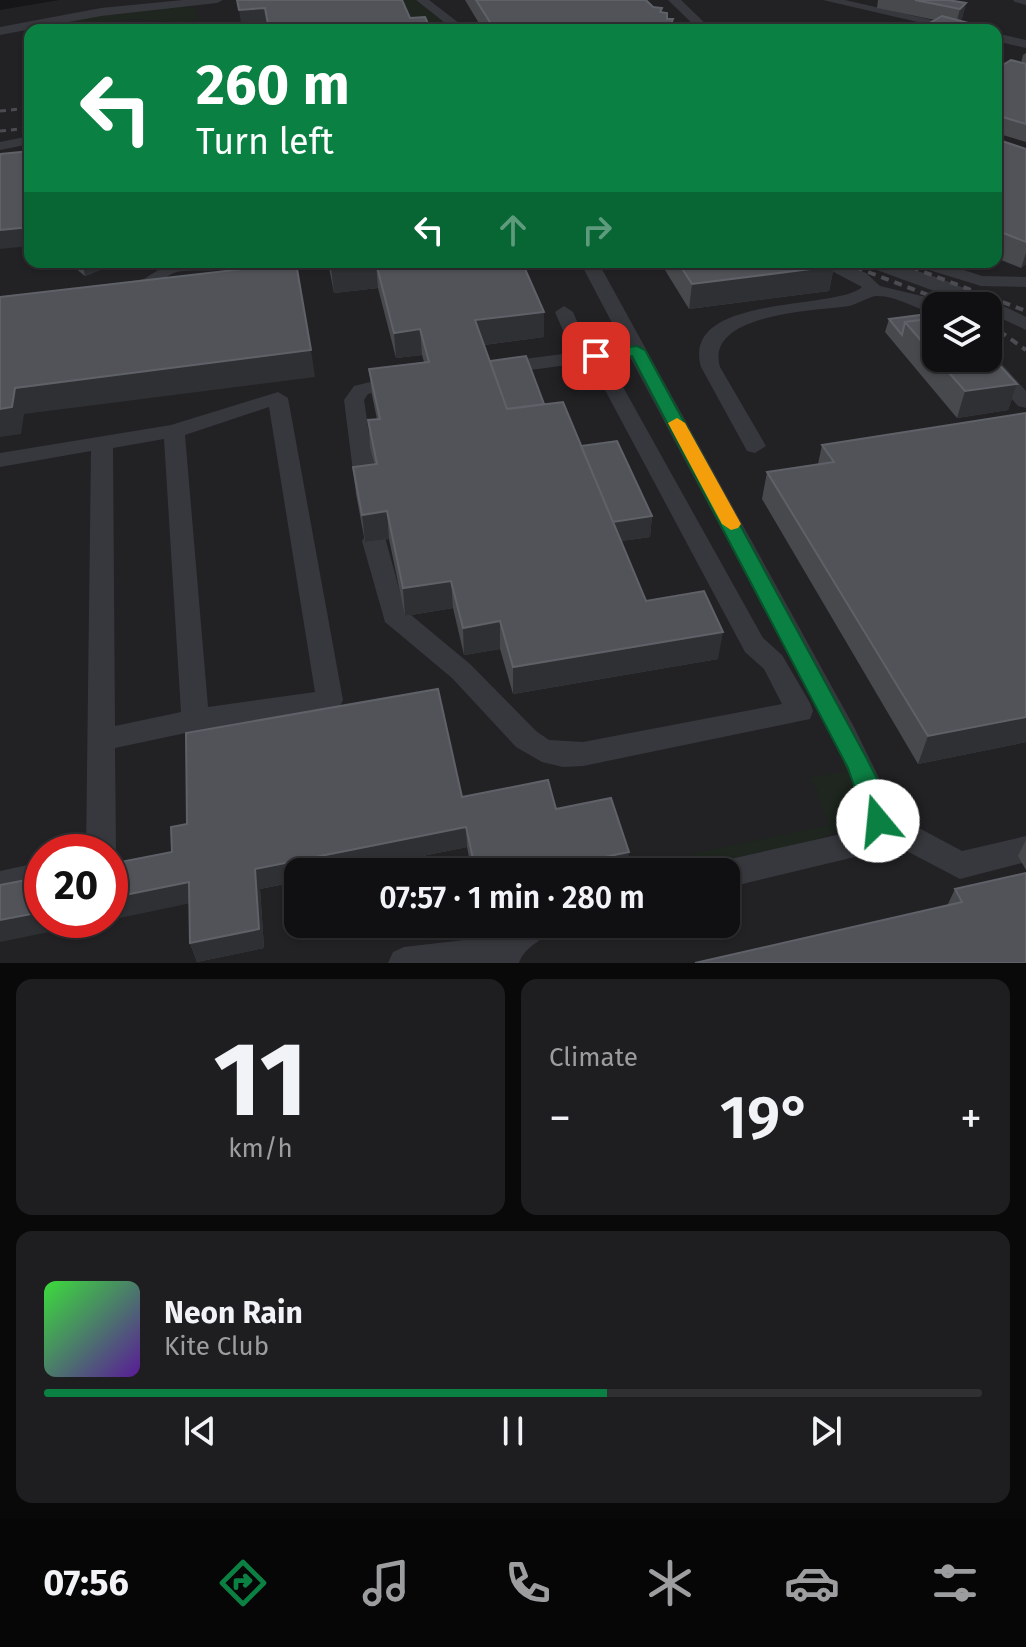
<!DOCTYPE html>
<meta charset="utf-8">
<style>
:root{--surface:#101012;--page:#1e1e20;--text:#f1f3f6;--muted:#9c9d9f;--line:#303032;--accent:#0b8043}
body{margin:0;font-family:"Fira Sans",sans-serif;background:var(--page);color:var(--text);height:100vh;display:flex;flex-direction:column;font-size:30px;white-space:nowrap}
*{box-sizing:border-box;margin:0}
p{font-size:26px;color:var(--muted)}
.icon{flex:none;width:44px;height:44px;fill:none;stroke:currentColor;stroke-width:2;stroke-linecap:round;stroke-linejoin:round}
.map{position:relative;height:963px;overflow:hidden}
.panel{display:flex;flex-direction:column;gap:16px;padding:16px;background:#09090a;flex:1}
.panel>*{flex:none}
.top-card{position:absolute;left:24px;top:24px;width:978px;height:244px;border-radius:16px;box-shadow:0 2px 6px #0004,0 0 0 2px var(--line);background:#0b8043;color:#fff;overflow:hidden}
.buttons{position:absolute;left:922px;top:292px;display:grid;gap:16px}
.buttons a{display:grid;place-items:center;width:80px;height:80px;border-radius:16px;background:var(--surface);box-shadow:0 2px 6px #0004,0 0 0 2px var(--line);font-size:40px}
.speed{position:absolute;left:24px;top:834px;display:flex;gap:16px;font-size:40px;font-weight:700;text-align:center}
.speed>*{display:grid;place-content:center;width:104px;height:104px;border-radius:50%;background:var(--surface);box-shadow:0 2px 6px #0004,0 0 0 2px var(--line);line-height:1}
.speed .limit{border:12px solid #d22;background:#fff;color:#111}
.pin{position:absolute;display:grid;place-items:center;width:68px;height:68px;color:#fff;margin:-34px;border-radius:16px;box-shadow:0 4px 12px #0006}
.me{position:absolute;width:88px;margin:-44px;rotate:343deg;stroke-linejoin:round;filter:drop-shadow(0 0 6px #0008)}
.turn{display:flex;align-items:center;gap:28px;height:168px;padding:0 40px;font-size:36px}
.turn .icon{width:104px;height:104px;stroke-width:2.5}
.turn b{display:block;font-size:56px;line-height:68px}
.lanes{display:flex;align-items:center;height:76px;padding:0 40px;background:#0003;justify-content:center;gap:40px;direction:ltr}
.lanes .off{opacity:.35}
.big{font-size:60px;font-weight:600;line-height:1.1}
.panel .tile{flex:1;display:flex;flex-direction:column;justify-content:center;gap:12px;min-width:0;padding:0 28px;border-radius:16px;background:var(--page)}
.panel .dial{align-items:center;gap:0}
.dial b{font-size:104px;line-height:1}
.song{display:flex;align-items:center;gap:24px}
.cover{width:96px;height:96px;border-radius:12px;background:linear-gradient(135deg,hsl(120 70% 55%),hsl(270 70% 35%))}
.played{height:8px;border-radius:4px;background:linear-gradient(90deg,var(--accent) 60%,var(--line) 60%)}
.keys{display:flex;justify-content:space-around;direction:ltr}
.heat{display:flex;justify-content:space-between;align-items:center;font-size:44px;direction:ltr}
.panel .tiles{flex:1;display:grid;gap:16px;grid-template-columns:1fr 1fr}
.tile:last-child{grid-column:span 2}
.trip{position:absolute;left:284px;top:858px;width:456px;height:80px;border-radius:16px;background:var(--surface);box-shadow:0 2px 6px #0004,0 0 0 2px var(--line);font-weight:600;line-height:80px;text-align:center}
.tabs{display:flex;height:128px;justify-content:space-around;align-items:center;background:#060607;color:var(--muted)}
.tabs .icon{width:56px;height:56px}
.tabs .current{color:var(--accent)}
.tabs b{font-size:36px;color:var(--text)}
.map>svg:first-child{display:block}
.built{fill:#222225;fill-rule:evenodd}
.green{fill:#1e261f}
.lines{fill:none;stroke-linecap:round;stroke-linejoin:round}
.minor{fill:#37383d;fill-rule:evenodd}
.rail-far1{stroke:#4a4c52;stroke-width:3;stroke-dasharray:6 5;stroke-linecap:butt}
.rail{stroke:#4a4c52;stroke-width:4;stroke-dasharray:8 6;stroke-linecap:butt}
.wall{fill:#47494d}
.shaded-wall{fill:#2f3033}
.building{fill:#525359;stroke:#5f6168;stroke-width:2}
.route{fill:#0b8043;stroke:#07532c;stroke-width:2}
.slow{fill:#f59e0b}
</style>
<div class="map">
<svg width="1026" height="963" viewBox="0 0 1026 963">
<rect width="100%" height="100%" fill="#161618"/>
<path class="built" d="M59,0H1026V963H0V10ZM30,30H996V262H30ZM936,306H988V358H936ZM42,852H110V920H42ZM298,872H726V924H298Z"/>
<path class="green" d="M397,0H415L455,30H419Z
M178,6L195,8L197,18L187,23L131,19L42,30L82,18Z
M847,763C852,778 862,795 856,811C843,846 733,861 697,869L691,854L830,825L817,796L819,792L808,778L843,772L840,764Z"/>
<g class="lines">
<path class="minor" d="M183,0H223L217,3L101,16L0,35V27L101,8Z
M416,0H429L468,30H454Z
M668,0H681L712,30H699Z
M823,0H845L975,30H952Z
M1013,0H1026V5L1015,2Z
M996,33L1026,40V48L996,41Z
M30,136V144L0,150V142Z
M241,262C226,275 196,268 177,272C161,276 139,306 119,287L122,283L144,279L169,263Z
M580,262H598L854,727L879,778L891,813L962,851L1026,836V862L960,879L882,838L870,852L859,856L726,888V872H712L715,864L726,860L850,832L863,818L851,778L834,741L630,357L608,360L763,638L782,655L810,703L813,711L810,719L583,766L563,767L542,762L516,747L452,678L385,622L362,541L366,535H382L386,541L405,610L470,664L536,731L549,740L583,742L782,704L764,669L745,652L590,362L500,374L490,368L500,362L610,348L568,342L555,312L564,306L573,312L582,333L620,338Z
M815,262H839L866,273L880,286L930,298L943,306H936V314C917,310 898,296 877,296C870,296 858,304 849,306C816,311 704,313 720,367L766,446L755,453L747,451L701,367C680,293 836,311 862,287Z
M863,262C915,262 979,294 1026,317V330L988,312V306H975L866,266Z
M913,262H940L982,276L1026,277V287L981,286L916,266Z
M988,353L993,354L1026,391V408L1018,406L976,358H988Z
M398,375L408,381L405,385L368,394L364,400L377,487L374,492H358L355,487L344,400L354,386Z
M278,392L288,398L343,700L339,708L330,711L195,731L115,748L116,852L110,862V852H86L91,451L0,467V453L171,425ZM269,407L315,692L208,707L185,435ZM164,439L181,712L115,726L113,448Z
M42,862V890L0,899V871Z
M508,924H555C547,941 526,943 519,963H388L393,952L404,947L498,936Z"/>
<path class="rail-far1" d="M0,111L30,108
M0,131L30,128"/>
<path class="rail" d="M842,262L957,306
M898,262L1026,311
M988,323L1026,350"/>
</g>
<path class="wall" d="M465,0H646L653,7L662,8L661,12L667,19L672,24L683,28L682,30H483Z
M878,0H948L966,3L962,18L959,21L984,27L983,30H907L914,26L921,28L935,20L877,8Z
M1026,53V142L996,133V69L1021,63L1023,55Z
M996,139L1026,149V264L1021,268L996,258Z
M69,262H120L85,276L70,264Z
M328,262H522L544,337L484,345L490,361L544,404L581,446L652,516L650,537L621,541L646,601L718,659L513,694L500,649L464,655L453,608L405,616L389,539L365,542L356,494L353,467L374,464L370,447L368,420L377,419L372,395L369,369L424,362L422,355L396,358L378,288L334,293Z
M660,262H831L834,266L829,291L689,309Z
M936,313V358L1017,384L1008,410L957,418L885,332L889,319Z
M822,445L1026,742L918,764L762,499L767,472L818,464Z
M462,797L556,809L627,872H472L467,847L260,889L264,948L197,962L190,943L189,904Z
M1026,840V870L1018,856Z
M955,889L1026,963L947,906Z"/>
<path class="shaded-wall" d="M966,3L962,18L956,24L960,9Z
M265,8L267,28L242,30L239,10Z
M30,227V246L0,249V230Z
M1026,253V264L1021,268Z
M82,262H120L85,276Z
M376,263L378,288L334,293L331,268Z
M834,266L829,291L689,309L692,284Z
M544,312V337L476,346L475,320Z
M420,329L422,355L396,358L394,333Z
M311,350L315,377L24,414L21,434L0,437V409L15,388Z
M1017,384L1008,410L957,418L965,391Z
M387,511L389,539L365,542L362,515Z
M652,516L650,537L608,543L610,522Z
M451,581L453,608L405,616L403,588Z
M500,621V649L464,655L463,628Z
M723,632L718,659L513,694V667Z
M1026,717V742L918,764L928,736Z
M466,827L467,847L344,872H298V881L260,889L264,948L197,962L190,943L255,869Z
M629,852L627,872H532Z
M189,882L196,902L110,920V898Z
M42,912V920H108L0,942V920Z"/>
<path class="building" d="M237,0H402L410,18L425,17L431,30H269L265,8L239,10Z
M476,0H646L653,7L662,8L660,12L667,13V19H673L671,24L683,28L673,29L674,30H495Z
M915,0H948L966,3L960,9Z
M942,16L984,27L979,30H907L914,26L921,28Z
M1011,60L1026,64V124L996,115V69Z
M996,139L1026,149V242L996,230Z
M30,151V227L0,230V154Z
M330,262H522L544,312L475,320L507,409L563,402L646,601L704,591L723,632L513,667L500,621L463,628L451,581L403,588L387,511L362,515L353,467L377,464L368,420L380,419L369,369L429,362L420,329L394,333L376,263L331,268Z
M678,262H831L834,266L692,284Z
M296,263L311,350L15,388L12,407L0,409V297Z
M936,313V318L905,322L902,335L889,319Z
M936,318V358L905,322Z
M988,353L1017,384L965,391L936,358H988Z
M526,356L544,404L507,409L490,361Z
M1026,413V717L928,736L767,472L834,462L822,445Z
M617,441L652,516L613,522L581,446Z
M438,689L462,797L548,780L556,809L611,798L629,852L532,872H476L466,827L255,869L259,929L190,943L189,882L110,898V864L172,852L171,827L187,824L186,733Z
M1026,873V963H695L962,902L955,889Z
M42,877V912L0,920V885Z"/>
<path class="route" d="M637,346L645,350L867,759C876,778 896,809 886,829L878,832L869,829L848,768L632,356L596,361L588,356L596,351Z"/>
<path class="slow" d="M677,418L685,423L741,524L738,528L731,530L722,524L668,423Z"/>
</svg>
<div class="buttons">
<a><svg class="icon" aria-label="layers" viewBox="0 0 24 24"><path d="M12 4l9 5-9 5-9-5zM3 14l9 5 9-5"/></svg></a>
</div>
<div class="speed"><div class="limit">20</div></div>
<div class="pin" style="left:596px;top:356px;background:#d93025"><svg class="icon" aria-label="arrive" viewBox="0 0 24 24"><path d="M6 21V4h12l-3 4 3 4H6"/></svg></div>
<svg class="me" style="left:878px;top:821px" viewBox="-20 -20 40 40"><circle r="19" fill="#fff"/><path d="M0-13L10 11 0 6-10 11z" fill="#0b8043"/></svg>
<div class="trip">07:57 · 1 min · 280 m</div>
<div class="top-card">
<div class="turn"><svg class="icon" aria-label="left" viewBox="0 0 24 24"><path d="M17 20v-9H6M10 6l-5 5 5 5"/></svg><div><b>260 m</b>Turn left</div></div>
<div class="lanes"><svg class="icon" aria-label="left" viewBox="0 0 24 24"><path d="M17 20v-9H6M10 6l-5 5 5 5"/></svg><svg class="icon off" aria-label="ahead" viewBox="0 0 24 24"><path d="M12 20V5M6 11l6-6 6 6"/></svg><svg class="icon off" aria-label="right" viewBox="0 0 24 24"><path d="M7 20v-9h11M14 6l5 5-5 5"/></svg></div>
</div>
</div>
<section class="panel">
<div class="tiles">
<div class="tile dial"><b>11</b><p>km/h</p></div>
<div class="tile"><p>Climate</p>
<div class="heat"><a>−</a><b class="big">19°</b><a>+</a></div>
</div>
<div class="tile">
<div class="song"><i class="cover"></i><div><b>Neon Rain</b><p>Kite Club</p></div></div>
<div class="played"></div>
<div class="keys"><svg class="icon" aria-label="previous" viewBox="0 0 24 24"><path d="M18 5L8 12l10 7zM5 5v14"/></svg><svg class="icon" aria-label="pause" viewBox="0 0 24 24"><path d="M8 5v14M16 5v14"/></svg><svg class="icon" aria-label="next" viewBox="0 0 24 24"><path d="M6 5l10 7-10 7zM19 5v14"/></svg></div>
</div>
</div>
</section>
<nav class="tabs">
<b>07:56</b>
<svg class="icon current" aria-label="directions" viewBox="0 0 24 24"><path d="M12 3l9 9-9 9-9-9zM9 14v-3h6M13 9l2 2-2 2"/></svg>
<svg class="icon" aria-label="music" viewBox="0 0 24 24"><path d="M9 18V5l10-2v13"/><circle cx="6" cy="18" r="3"/><circle cx="16" cy="16" r="3"/></svg>
<svg class="icon" aria-label="phone" viewBox="0 0 24 24"><path d="M5 4h4l2 5-3 2q2 4 5 5l2-3 5 2v4C11 20 4 13 5 4z"/></svg>
<svg class="icon" aria-label="climate" viewBox="0 0 24 24"><path d="M12 3v18M4 7l16 10M4 17L20 7"/></svg>
<svg class="icon" aria-label="car" viewBox="0 0 24 24"><path d="M5 17H2v-5l4-1 3-4h7l3 4 3 1v5h-3M9 17h6M6 11h13"/><circle cx="7" cy="17" r="2"/><circle cx="17" cy="17" r="2"/></svg>
<svg class="icon" aria-label="filters" viewBox="0 0 24 24"><path d="M4 7h16M4 17h16"/><circle cx="9" cy="7" r="2"/><circle cx="15" cy="17" r="2"/></svg>
</nav>
